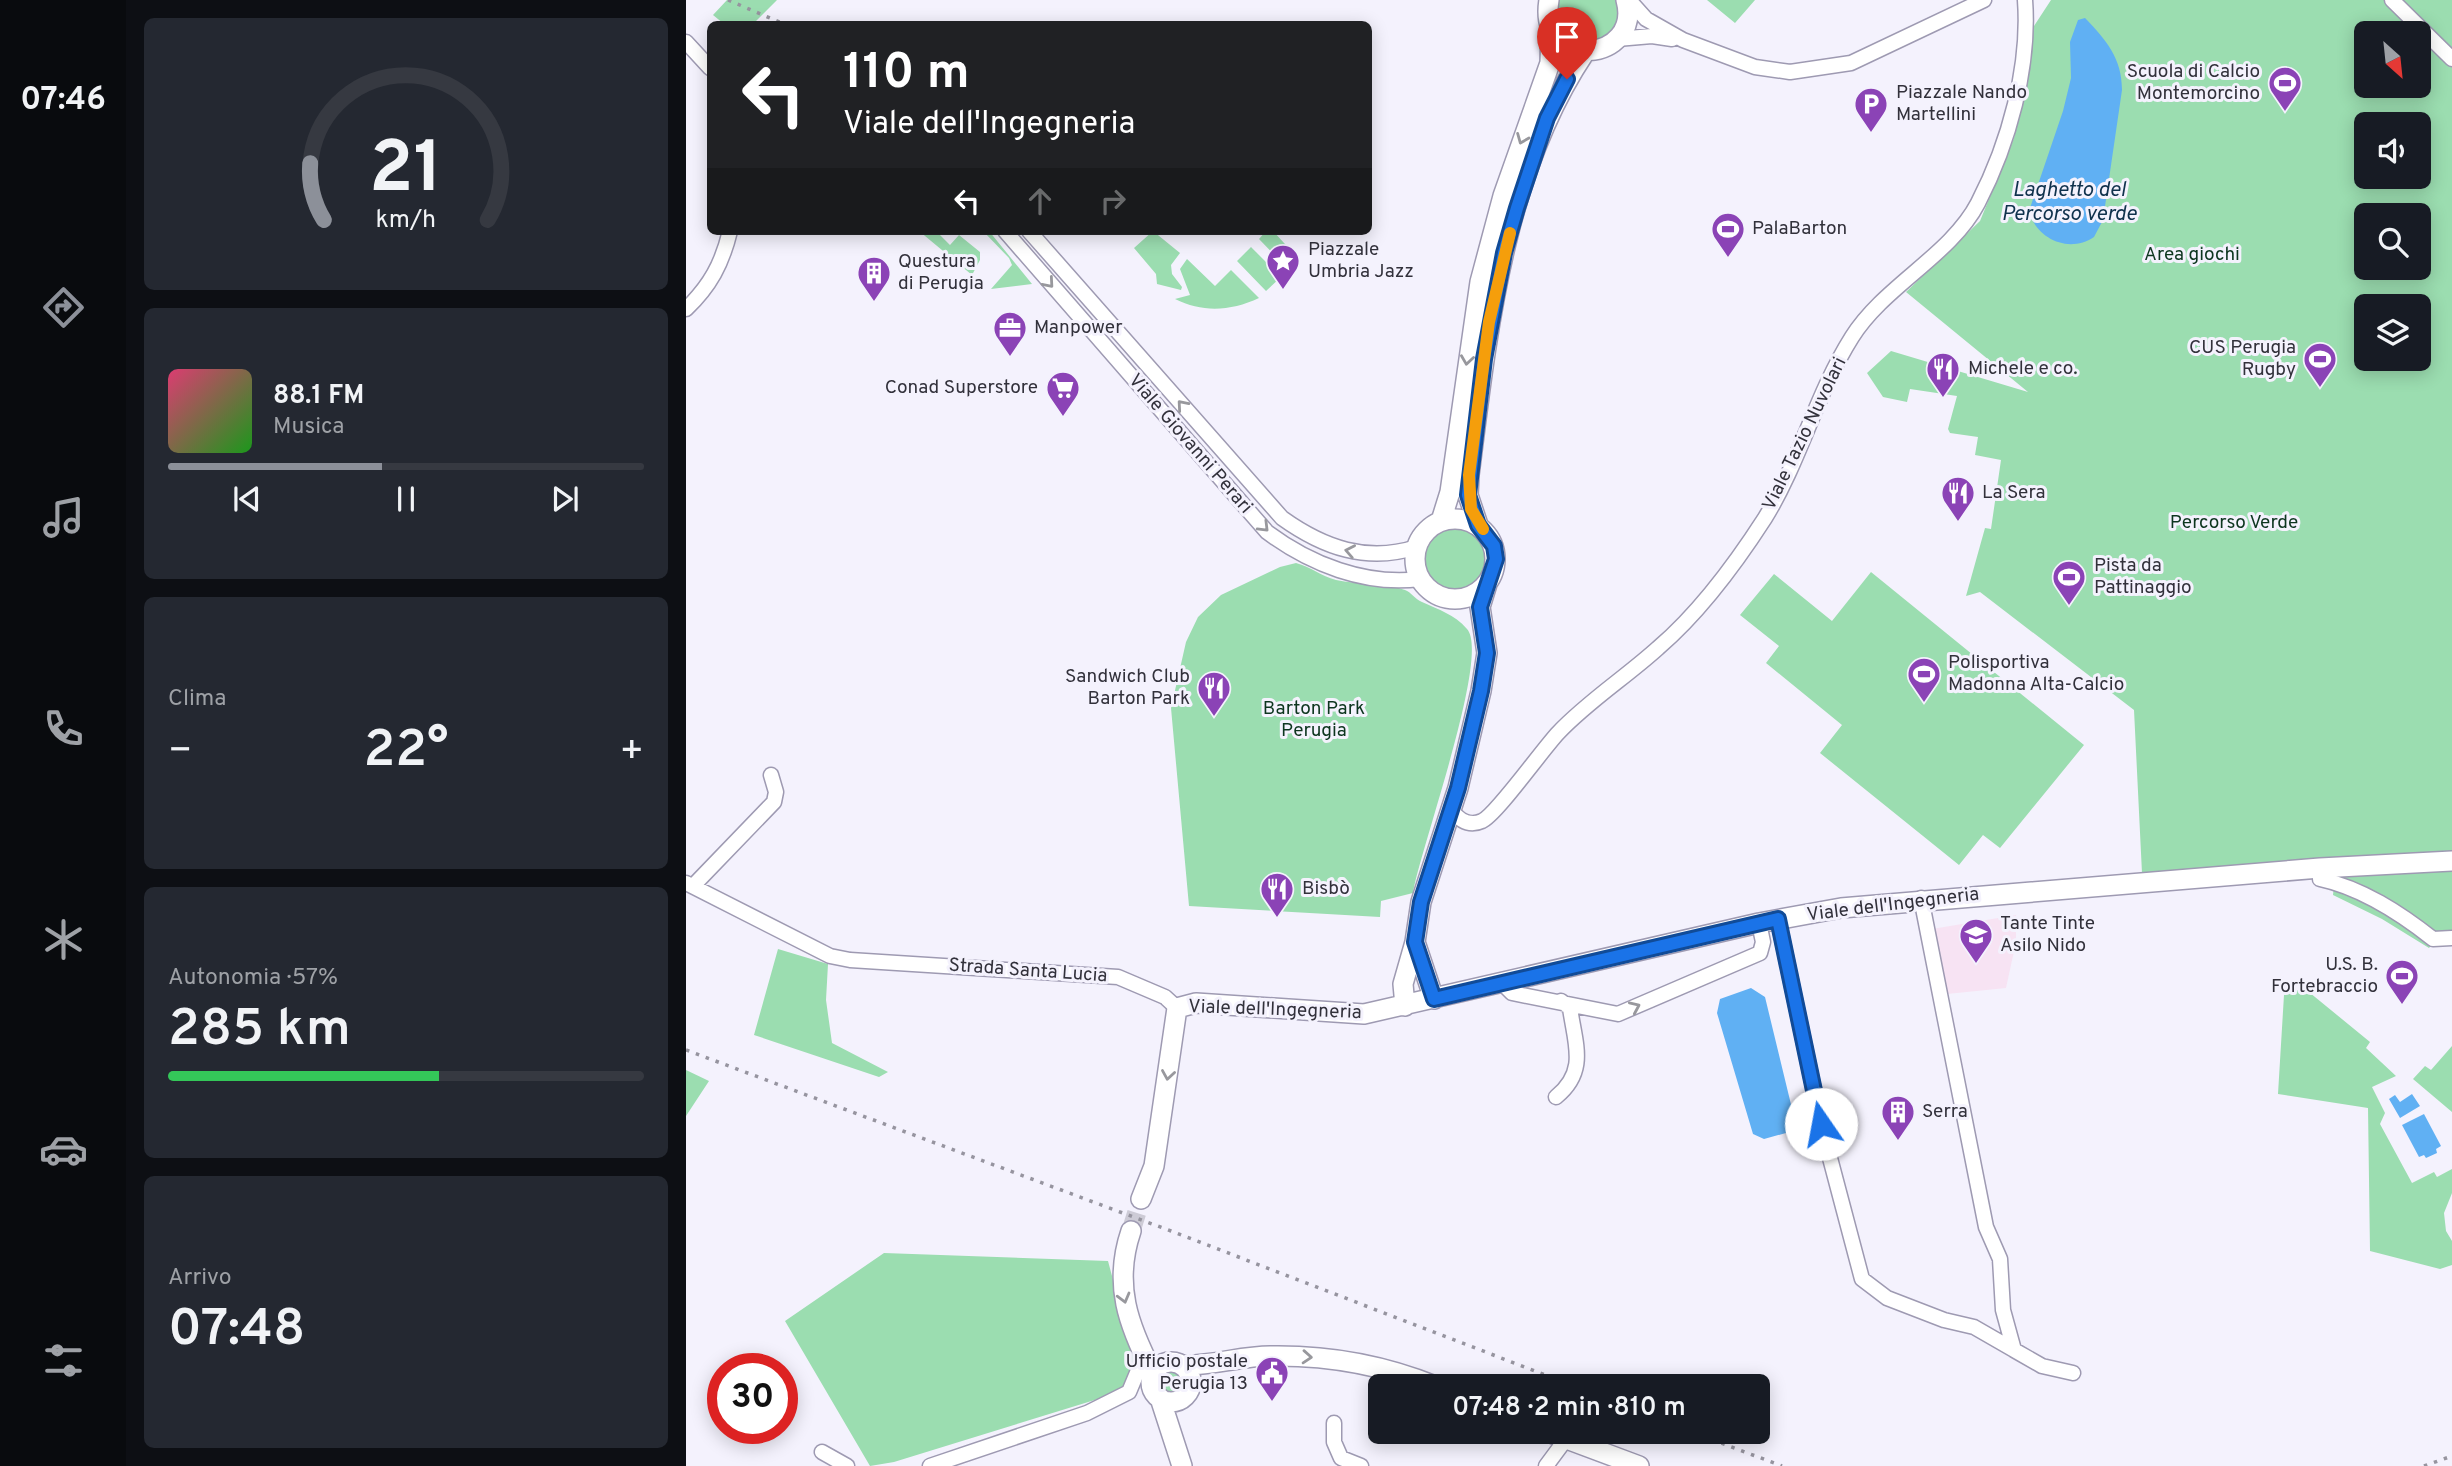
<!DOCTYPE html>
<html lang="it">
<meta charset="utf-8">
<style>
:root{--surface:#171b24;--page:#242831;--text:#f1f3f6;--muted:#9ea1a6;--line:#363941;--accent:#8c9099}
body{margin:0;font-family:Overpass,sans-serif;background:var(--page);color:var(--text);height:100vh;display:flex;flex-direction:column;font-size:26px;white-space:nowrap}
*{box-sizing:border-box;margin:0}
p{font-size:23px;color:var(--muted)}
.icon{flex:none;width:38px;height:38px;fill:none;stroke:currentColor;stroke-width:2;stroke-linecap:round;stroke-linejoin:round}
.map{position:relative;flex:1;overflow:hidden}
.panel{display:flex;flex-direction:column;gap:18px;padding:18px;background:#0d0f14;width:560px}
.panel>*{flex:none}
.top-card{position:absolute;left:21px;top:21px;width:665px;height:214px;border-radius:10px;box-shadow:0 4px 18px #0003;background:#202124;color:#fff;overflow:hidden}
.needle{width:46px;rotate:153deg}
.tools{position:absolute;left:1668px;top:21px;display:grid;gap:14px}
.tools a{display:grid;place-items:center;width:77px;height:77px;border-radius:10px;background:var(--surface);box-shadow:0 4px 18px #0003;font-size:35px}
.speed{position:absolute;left:21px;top:1353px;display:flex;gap:14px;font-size:35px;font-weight:700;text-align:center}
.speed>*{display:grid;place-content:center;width:91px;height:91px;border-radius:50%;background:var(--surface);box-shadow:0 4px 18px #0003;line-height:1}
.speed .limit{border:10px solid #d22;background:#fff;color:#111}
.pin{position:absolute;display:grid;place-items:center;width:60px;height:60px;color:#fff;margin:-72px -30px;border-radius:50% 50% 50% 0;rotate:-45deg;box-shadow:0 0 7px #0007}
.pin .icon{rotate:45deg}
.me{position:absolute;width:77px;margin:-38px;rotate:348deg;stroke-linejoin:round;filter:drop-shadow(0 0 5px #0008)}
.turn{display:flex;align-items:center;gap:24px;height:147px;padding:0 21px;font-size:32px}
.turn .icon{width:91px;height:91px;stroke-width:2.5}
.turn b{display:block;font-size:49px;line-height:60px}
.lanes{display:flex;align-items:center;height:66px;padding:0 21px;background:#0003;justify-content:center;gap:35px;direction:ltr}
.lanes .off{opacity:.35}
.big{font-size:52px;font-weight:600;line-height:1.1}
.panel .tile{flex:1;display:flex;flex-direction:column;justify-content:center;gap:10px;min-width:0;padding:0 24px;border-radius:10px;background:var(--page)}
.panel .dial{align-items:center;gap:0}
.dial svg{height:182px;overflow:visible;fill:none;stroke:var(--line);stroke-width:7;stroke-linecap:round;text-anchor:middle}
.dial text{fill:var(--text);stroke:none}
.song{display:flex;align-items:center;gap:21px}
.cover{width:84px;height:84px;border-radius:10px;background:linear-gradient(135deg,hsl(340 70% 55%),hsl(120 70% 35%))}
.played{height:7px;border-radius:4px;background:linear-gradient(90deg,var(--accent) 45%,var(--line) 45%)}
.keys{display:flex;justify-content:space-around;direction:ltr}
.heat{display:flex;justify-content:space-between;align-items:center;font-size:38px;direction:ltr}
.charge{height:10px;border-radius:5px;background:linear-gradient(90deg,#34c759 57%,var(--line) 0)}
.trip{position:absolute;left:682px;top:1374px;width:402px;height:70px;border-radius:10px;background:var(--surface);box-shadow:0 4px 18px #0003;font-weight:600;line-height:70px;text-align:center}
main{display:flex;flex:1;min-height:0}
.dock{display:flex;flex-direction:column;width:126px;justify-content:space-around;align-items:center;background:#090b0e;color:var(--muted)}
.dock .icon{width:49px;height:49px}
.dock .selected{color:var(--accent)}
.dock b{font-size:32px;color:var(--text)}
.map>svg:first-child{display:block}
.education{fill:#f7e3f3}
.green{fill:#9bddb0;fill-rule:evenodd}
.water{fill:#60b0f3}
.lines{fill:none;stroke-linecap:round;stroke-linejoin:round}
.secondary-tunnel{stroke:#cdcbd6;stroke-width:19;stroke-dasharray:19 10;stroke-linecap:butt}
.street-casing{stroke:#9e9ab2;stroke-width:17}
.secondary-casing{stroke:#9e9ab2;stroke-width:22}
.street{stroke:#fff;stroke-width:14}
.secondary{stroke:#fff;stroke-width:19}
.rail{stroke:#96949f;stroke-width:3.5;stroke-dasharray:3.5 7;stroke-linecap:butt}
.oneway{stroke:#98989d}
.route-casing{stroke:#114b97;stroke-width:18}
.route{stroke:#1a73e8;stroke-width:12}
.slow{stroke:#f59e0b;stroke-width:12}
.labels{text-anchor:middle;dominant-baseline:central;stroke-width:6;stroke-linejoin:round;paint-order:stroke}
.poi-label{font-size:19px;fill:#32313b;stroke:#f4f2fd;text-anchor:start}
.park-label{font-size:19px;fill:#0d361f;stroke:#f4f2fd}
.street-label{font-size:19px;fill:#32313b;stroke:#f4f2fd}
.water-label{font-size:21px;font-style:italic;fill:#10324d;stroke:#f4f2fd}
</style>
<main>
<nav class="dock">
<b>07:46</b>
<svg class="icon selected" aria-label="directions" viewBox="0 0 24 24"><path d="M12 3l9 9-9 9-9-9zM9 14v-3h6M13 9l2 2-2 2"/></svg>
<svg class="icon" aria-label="music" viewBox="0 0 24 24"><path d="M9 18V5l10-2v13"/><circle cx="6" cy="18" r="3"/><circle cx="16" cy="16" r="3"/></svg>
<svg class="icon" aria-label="phone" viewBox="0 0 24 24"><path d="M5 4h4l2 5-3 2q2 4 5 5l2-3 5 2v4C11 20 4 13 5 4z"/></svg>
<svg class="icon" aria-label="climate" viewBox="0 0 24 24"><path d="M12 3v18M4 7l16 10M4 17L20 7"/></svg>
<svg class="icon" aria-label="car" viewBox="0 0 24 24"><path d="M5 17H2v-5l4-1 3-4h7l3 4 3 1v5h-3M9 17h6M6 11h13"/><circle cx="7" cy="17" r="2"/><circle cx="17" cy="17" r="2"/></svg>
<svg class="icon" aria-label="filters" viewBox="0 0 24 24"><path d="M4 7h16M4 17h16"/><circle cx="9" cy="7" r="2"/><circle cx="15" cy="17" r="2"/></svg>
</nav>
<section class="panel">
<div class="tile dial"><svg viewBox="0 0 100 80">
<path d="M14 69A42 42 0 1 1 86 69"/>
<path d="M14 69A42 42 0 0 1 8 44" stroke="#8c9099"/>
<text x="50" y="56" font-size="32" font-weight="700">21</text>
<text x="50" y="72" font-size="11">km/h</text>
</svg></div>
<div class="tile">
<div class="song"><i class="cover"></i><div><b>88.1 FM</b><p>Musica</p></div></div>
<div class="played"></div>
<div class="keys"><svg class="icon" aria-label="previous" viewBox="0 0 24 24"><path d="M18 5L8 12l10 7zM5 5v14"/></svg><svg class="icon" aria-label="pause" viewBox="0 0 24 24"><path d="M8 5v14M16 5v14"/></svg><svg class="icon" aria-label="next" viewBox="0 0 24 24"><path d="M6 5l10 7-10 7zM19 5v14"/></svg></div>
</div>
<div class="tile"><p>Clima</p>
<div class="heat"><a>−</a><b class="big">22°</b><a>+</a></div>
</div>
<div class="tile"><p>Autonomia · 57%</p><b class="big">285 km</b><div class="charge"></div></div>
<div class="tile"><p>Arrivo</p><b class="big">07:48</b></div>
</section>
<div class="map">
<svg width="1766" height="1466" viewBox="0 0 1766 1466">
<rect width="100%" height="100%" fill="#f4f2fd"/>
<path class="education" d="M1330,915V942L1320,988L1261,994L1246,929Z"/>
<path class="green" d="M41,0H91L67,24H38L27,15Z
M872,0H933C933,6 935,17 933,23C923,52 875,48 870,17C869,12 871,5 872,0Z
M1021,0H1069L1049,23Z
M1365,0H1766V854L1688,856L1456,873L1448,710L1294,592L1280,596L1299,528L1305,529L1315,460L1289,455L1292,437L1264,433L1262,429L1271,396L1224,389L1221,402L1197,397L1181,373L1205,351L1342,392L1220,292L1294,221L1328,138L1348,26ZM1680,33H1732V86H1680ZM1680,124H1732V177H1680ZM1680,215H1732V268H1680ZM1680,306H1732V359H1680Z
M233,231H250L264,245L273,235L294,252V260L286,275Z
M297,231H303L346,284L305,289L326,265L323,258Z
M467,231L494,253L485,265L486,274L496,287L495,290L471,284L470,274L448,248Z
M580,231H587L610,256L602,269L573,239Z
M565,247L595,277L580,291L551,261Z
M501,259L529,286L545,270L573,298C545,311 517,313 489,299L504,295L494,269Z
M739 559a31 31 0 1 1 62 0a31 31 0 1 1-62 0Z
M610,563C625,567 635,576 650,580C672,585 697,582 719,590C725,592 729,599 736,602C753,610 768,614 781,629C805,655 733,852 727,893L695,901L694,917L503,906L485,708L500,642L512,617L535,595L594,567Z
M1185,572L1398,745L1314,848L1297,835L1273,865L1134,753L1156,725L1080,663L1093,646L1054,615L1088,574L1146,621Z
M1766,870V933L1754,935L1743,948L1696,919L1647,895L1649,875Z
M92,949L142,964L140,1000L146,1043L202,1072L193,1077L68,1035Z
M1618,988L1684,1042L1680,1048L1710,1076L1686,1087L1699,1113L1694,1124L1726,1183L1748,1172L1751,1177L1766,1169V1193L1758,1213L1760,1231L1766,1241V1265L1754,1269L1684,1251L1682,1108L1592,1094L1598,995Z
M1766,1046V1112L1727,1079L1739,1066L1745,1070Z
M0,1070L23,1081L0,1116Z
M198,1253L422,1261L449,1362L438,1391L208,1462L184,1466L99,1321Z
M475 1382a10 10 0 1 1 20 0a10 10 0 1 1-20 0Z"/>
<path class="water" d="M1399,18C1420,40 1436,58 1436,90L1417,220L1408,237C1383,254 1350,239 1343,211L1377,111L1385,78L1384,42L1392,20Z
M1065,988L1079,997L1109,1121L1107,1131L1078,1139L1067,1134L1031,1013L1034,999Z
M1726,1094L1734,1106L1714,1118L1703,1099L1709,1095L1714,1102Z
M1738,1114L1755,1146L1750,1149L1751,1153L1740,1158L1738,1155L1733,1157L1716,1125Z"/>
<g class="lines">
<path class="secondary-tunnel" d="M445,1231L455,1199"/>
<defs>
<path id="street" d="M943,0L960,19L997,40L1069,67L1104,72L1165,63L1298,0
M1706,0L1766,59
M931,39L966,36L986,39
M0,42L24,68
M319,231L581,532C624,564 679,586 734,579
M343,231L596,518C638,548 681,563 731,547
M0,309C24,286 36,264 44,231
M765,810C773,820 783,827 796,821C810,815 856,750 872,733C901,702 940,677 972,648C1013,613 1050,563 1079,518C1114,461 1130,394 1166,337C1198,286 1265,255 1292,203C1323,143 1344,67 1339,0
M1634,868V879C1676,888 1714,913 1747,939L1766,938
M0,883L144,956L164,960L432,977L479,997L491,1008
M7,886L88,802L90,792L85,775
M1235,898L1300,1227L1314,1259L1317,1310L1328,1350L1356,1366L1387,1373
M1092,919L1135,1124L1176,1279L1201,1298L1258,1320L1288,1327L1328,1350
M815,982L826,993L932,1014L1074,953L1077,942L1073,923
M870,1097C902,1071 889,1044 884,1008L875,1001
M648,1423V1442L655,1458L675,1466
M136,1452L161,1466
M244,1466L401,1413L443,1392L458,1356
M860,1466L880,1439"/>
<path id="secondary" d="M863,0C851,73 957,62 940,0
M729 559a40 40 0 1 1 80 0a40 40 0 1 1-80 0Z
M755,521L764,492L794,282L817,196L864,63L865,28
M792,525L782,495L783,475C801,332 817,174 899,52
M729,942L748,999
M719,1006L717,984L729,942L735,902L772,788L795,691L801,653L794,607L801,584
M455,1199L468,1166L491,1008L510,1003L678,1014L1073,923L1155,908L1634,868L1766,861
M445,1231C427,1284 442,1325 467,1373
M465 1382a20 20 0 1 1 40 0a20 20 0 1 1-40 0Z
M497,1365C527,1366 555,1356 584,1356C640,1355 697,1365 749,1386
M474,1398L496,1466
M862,1432L953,1466"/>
</defs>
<use href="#street" class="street-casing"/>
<use href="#secondary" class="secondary-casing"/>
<use href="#street" class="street"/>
<use href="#secondary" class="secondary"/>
<path class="rail" d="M42,0L98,24
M0,1050L485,1231L888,1386
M1006,1432L1096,1466
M1738,1466L1766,1456"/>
</g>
<defs><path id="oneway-chevron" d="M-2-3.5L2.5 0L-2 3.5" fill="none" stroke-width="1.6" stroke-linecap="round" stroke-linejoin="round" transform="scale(1.75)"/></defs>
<g class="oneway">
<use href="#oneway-chevron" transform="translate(836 139) rotate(112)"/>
<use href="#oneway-chevron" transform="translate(363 283) rotate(49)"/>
<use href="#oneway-chevron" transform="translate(781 360) rotate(98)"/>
<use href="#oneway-chevron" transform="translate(496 405) rotate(-131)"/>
<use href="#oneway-chevron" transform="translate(578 527) rotate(45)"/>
<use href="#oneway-chevron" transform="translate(664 551) rotate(-169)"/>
<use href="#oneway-chevron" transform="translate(949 1007) rotate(-24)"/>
<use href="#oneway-chevron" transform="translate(482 1075) rotate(99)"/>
<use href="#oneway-chevron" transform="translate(438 1298) rotate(75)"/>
<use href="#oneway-chevron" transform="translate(621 1357) rotate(4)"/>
</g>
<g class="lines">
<defs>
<path id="route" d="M881,79L861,118L831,208L818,253L798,359L782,495L792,525L808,546L810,559L794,607L801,653L795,691L772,788L735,902L729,942L748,999L1092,919L1135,1124"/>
</defs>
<use href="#route" class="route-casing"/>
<use href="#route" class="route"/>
<path class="slow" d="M797,529L785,509L783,475L803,322L824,233"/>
</g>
<defs>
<symbol id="stadium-pin" viewBox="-11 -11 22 30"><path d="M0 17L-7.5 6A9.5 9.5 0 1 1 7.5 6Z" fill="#8b43b6" stroke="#f4f2fd"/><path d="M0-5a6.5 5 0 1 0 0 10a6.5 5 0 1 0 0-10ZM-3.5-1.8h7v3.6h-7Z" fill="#fff"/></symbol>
<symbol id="parking-pin" viewBox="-11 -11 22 30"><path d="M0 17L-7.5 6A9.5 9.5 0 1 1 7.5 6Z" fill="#8b43b6" stroke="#f4f2fd"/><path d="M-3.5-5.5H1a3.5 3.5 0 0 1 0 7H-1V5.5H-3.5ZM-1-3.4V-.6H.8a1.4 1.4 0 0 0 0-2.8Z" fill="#fff"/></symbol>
<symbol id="sight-pin" viewBox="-11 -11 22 30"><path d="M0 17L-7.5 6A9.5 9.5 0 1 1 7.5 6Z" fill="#8b43b6" stroke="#f4f2fd"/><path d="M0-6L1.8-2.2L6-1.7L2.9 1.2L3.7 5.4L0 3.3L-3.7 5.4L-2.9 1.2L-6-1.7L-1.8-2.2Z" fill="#fff"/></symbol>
<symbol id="building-pin" viewBox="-11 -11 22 30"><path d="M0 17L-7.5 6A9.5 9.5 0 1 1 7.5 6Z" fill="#8b43b6" stroke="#f4f2fd"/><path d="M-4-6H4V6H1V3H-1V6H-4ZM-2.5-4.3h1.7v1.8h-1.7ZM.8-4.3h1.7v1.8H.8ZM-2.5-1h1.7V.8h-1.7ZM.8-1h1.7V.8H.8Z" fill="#fff"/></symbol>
<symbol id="office-pin" viewBox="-11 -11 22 30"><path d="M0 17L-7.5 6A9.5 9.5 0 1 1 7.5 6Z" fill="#8b43b6" stroke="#f4f2fd"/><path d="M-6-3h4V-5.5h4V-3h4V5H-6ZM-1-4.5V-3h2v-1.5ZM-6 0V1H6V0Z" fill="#fff"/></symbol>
<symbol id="restaurant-pin" viewBox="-11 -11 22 30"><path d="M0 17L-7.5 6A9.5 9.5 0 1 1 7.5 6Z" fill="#8b43b6" stroke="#f4f2fd"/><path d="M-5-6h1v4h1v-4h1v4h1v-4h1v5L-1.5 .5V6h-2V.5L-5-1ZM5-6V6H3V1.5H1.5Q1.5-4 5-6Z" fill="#fff"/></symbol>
<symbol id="supermarket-pin" viewBox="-11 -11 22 30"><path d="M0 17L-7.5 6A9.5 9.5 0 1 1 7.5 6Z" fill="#8b43b6" stroke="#f4f2fd"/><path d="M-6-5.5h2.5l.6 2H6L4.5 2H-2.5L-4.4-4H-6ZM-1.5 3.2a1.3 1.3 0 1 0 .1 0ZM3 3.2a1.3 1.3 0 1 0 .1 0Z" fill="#fff"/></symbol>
<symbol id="school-pin" viewBox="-11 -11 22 30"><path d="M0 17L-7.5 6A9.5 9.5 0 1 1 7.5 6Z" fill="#8b43b6" stroke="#f4f2fd"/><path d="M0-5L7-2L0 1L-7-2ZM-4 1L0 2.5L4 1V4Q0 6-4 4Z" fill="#fff"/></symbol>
<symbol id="civic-pin" viewBox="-11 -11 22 30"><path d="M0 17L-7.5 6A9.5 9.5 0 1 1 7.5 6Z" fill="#8b43b6" stroke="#f4f2fd"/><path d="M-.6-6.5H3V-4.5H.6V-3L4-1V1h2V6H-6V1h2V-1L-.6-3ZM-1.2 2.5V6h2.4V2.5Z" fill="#fff"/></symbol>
</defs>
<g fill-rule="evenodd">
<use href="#stadium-pin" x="1580" y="64" width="38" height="52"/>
<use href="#parking-pin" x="1166" y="85" width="38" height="52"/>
<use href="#stadium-pin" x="1023" y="210" width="38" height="52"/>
<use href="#sight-pin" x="578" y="242" width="38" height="52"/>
<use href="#building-pin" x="169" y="254" width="38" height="52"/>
<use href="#office-pin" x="305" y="309" width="38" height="52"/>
<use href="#stadium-pin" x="1615" y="340" width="38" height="52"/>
<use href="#restaurant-pin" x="1238" y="350" width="38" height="52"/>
<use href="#supermarket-pin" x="358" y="369" width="38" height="52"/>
<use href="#restaurant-pin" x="1253" y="474" width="38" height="52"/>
<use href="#stadium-pin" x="1364" y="558" width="38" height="52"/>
<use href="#stadium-pin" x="1219" y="655" width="38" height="52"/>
<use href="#restaurant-pin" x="509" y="669" width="38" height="52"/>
<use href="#restaurant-pin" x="572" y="870" width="38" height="52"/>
<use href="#school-pin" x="1271" y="916" width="38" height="52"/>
<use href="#stadium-pin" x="1697" y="957" width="38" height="52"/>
<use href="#building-pin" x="1193" y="1093" width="38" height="52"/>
<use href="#civic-pin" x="567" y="1354" width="38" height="52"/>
</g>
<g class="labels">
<g class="poi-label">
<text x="1574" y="72" text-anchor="end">Scuola di Calcio<tspan x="1574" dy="22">Montemorcino</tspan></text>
<text x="1210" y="93">Piazzale Nando<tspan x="1210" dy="22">Martellini</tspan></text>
<text x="1066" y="229">PalaBarton</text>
<text x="622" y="250">Piazzale<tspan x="622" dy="22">Umbria Jazz</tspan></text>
<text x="212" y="262">Questura<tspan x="212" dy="22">di Perugia</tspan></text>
<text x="348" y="328">Manpower</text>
<text x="1610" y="348" text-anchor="end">CUS Perugia<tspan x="1610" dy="22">Rugby</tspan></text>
<text x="1282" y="369">Michele e co.</text>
<text x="352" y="388" text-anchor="end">Conad Superstore</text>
<text x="1296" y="493">La Sera</text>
<text x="1408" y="566">Pista da<tspan x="1408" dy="22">Pattinaggio</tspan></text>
<text x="1262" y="663">Polisportiva<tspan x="1262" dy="22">Madonna Alta-Calcio</tspan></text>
<text x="504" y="677" text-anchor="end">Sandwich Club<tspan x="504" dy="22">Barton Park</tspan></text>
<text x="616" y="889">Bisbò</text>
<text x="1314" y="924">Tante Tinte<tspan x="1314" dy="22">Asilo Nido</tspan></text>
<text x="1692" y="965" text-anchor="end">U.S. B.<tspan x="1692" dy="22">Fortebraccio</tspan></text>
<text x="1236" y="1112">Serra</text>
<text x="562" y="1362" text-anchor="end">Ufficio postale<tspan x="562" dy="22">Perugia 13</tspan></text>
</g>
<g class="park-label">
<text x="1506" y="255">Area giochi</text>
<text x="1548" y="523">Percorso Verde</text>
<text x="628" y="709">Barton Park<tspan x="628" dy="22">Perugia</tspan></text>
</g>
<g class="street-label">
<text transform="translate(1119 434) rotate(-64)">Viale Tazio Nuvolari</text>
<text transform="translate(504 444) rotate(49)">Viale Giovanni Perari</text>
<text transform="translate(1207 905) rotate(-7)">Viale dell'Ingegneria</text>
<text transform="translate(342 971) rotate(4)">Strada Santa Lucia</text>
<text transform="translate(589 1010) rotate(2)">Viale dell'Ingegneria</text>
</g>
<g class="water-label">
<text x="1383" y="190">Laghetto del<tspan x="1383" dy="24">Percorso verde</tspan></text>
</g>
</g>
</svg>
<div class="tools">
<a><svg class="needle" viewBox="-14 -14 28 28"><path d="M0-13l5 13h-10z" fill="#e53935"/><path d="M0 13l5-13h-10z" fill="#9ea1a6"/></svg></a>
<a><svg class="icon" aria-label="sound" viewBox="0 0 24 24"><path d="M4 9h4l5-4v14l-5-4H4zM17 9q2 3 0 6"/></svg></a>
<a><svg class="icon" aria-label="search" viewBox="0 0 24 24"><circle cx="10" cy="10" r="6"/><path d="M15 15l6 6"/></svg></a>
<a><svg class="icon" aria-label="layers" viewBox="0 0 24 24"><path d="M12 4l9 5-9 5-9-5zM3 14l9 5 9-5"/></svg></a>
</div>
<div class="speed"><div class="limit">30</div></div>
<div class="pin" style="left:881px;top:79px;background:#d93025"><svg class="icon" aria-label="arrive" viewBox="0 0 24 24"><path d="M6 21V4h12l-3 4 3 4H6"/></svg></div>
<svg class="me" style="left:1135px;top:1124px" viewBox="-20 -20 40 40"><circle r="19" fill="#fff"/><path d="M0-13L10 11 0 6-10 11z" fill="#1a73e8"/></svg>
<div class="trip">07:48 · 2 min · 810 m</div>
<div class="top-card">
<div class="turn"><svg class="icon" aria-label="left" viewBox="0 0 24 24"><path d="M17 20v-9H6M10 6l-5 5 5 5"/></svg><div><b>110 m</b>Viale dell'Ingegneria</div></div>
<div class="lanes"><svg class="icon" aria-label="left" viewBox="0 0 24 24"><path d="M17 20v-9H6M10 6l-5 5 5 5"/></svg><svg class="icon off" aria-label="ahead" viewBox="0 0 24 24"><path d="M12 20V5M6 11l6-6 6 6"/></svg><svg class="icon off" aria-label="right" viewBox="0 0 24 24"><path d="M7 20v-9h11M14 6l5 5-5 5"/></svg></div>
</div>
</div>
</main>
